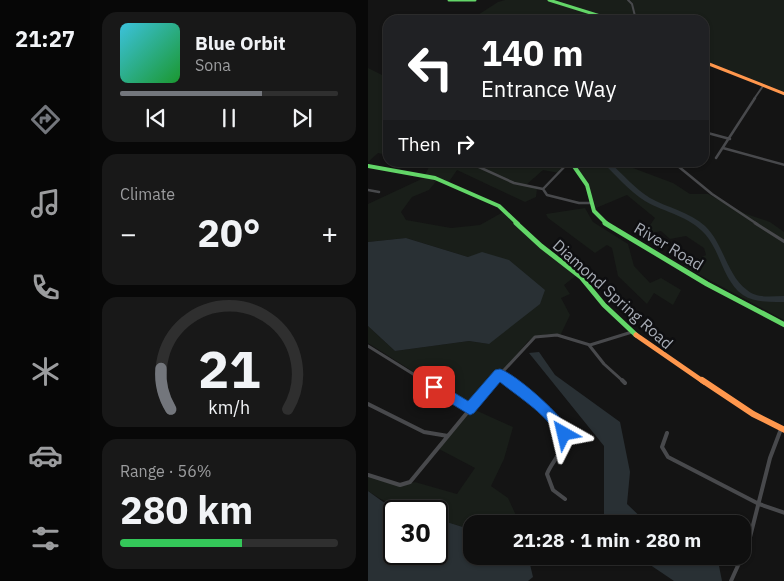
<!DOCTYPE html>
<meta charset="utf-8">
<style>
:root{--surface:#0f0f0f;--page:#181818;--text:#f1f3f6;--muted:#9b9c9e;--line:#2f2f2f;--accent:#73767c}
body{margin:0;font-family:"IBM Plex Sans",sans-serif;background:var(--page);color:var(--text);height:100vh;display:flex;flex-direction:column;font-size:19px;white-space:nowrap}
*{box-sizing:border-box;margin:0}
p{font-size:16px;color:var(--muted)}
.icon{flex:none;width:28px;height:28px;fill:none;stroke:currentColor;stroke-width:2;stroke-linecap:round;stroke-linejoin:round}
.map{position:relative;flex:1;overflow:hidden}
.details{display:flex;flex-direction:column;gap:12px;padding:12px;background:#080808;width:278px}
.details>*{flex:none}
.hud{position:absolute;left:15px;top:15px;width:326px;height:152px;border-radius:15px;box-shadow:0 1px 4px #0004,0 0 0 1px var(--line);background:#202124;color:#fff;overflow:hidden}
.speed{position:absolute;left:15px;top:500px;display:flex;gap:10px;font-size:25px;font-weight:700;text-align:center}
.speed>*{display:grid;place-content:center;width:65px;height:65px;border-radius:50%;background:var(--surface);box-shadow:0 1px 4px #0004,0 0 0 1px var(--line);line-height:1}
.speed .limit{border:2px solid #111;border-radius:8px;background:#fff;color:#111}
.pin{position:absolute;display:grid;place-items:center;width:42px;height:42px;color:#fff;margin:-21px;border-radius:10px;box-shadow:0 2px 8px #0006}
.me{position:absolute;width:55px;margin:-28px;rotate:323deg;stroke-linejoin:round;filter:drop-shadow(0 0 4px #0008)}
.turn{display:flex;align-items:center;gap:18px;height:105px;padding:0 15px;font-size:22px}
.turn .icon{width:65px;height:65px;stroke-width:2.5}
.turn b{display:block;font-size:35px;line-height:42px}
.then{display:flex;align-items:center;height:48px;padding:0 15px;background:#0003;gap:10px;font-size:19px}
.big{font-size:38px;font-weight:700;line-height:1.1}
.details .widget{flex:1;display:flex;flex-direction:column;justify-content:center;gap:8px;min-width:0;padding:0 18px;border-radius:15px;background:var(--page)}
.details .dial{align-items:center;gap:0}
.dial svg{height:130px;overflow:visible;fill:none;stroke:var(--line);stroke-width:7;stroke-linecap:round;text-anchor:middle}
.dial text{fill:var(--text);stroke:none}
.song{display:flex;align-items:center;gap:15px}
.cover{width:60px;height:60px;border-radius:8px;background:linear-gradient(135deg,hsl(190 70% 55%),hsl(130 70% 35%))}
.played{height:5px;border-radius:2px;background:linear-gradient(90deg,var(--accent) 65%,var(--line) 65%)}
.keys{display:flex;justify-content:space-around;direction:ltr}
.heat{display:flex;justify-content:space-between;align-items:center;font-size:28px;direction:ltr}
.charge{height:8px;border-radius:4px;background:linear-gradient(90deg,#34c759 56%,var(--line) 0)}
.trip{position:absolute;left:95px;top:515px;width:288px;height:50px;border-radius:15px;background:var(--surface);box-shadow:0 1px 4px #0004,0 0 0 1px var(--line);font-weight:700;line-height:50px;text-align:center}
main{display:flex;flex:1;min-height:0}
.dock{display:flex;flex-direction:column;width:90px;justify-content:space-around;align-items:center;background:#060606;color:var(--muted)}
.dock .icon{width:35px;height:35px}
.dock .current{color:var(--accent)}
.dock b{font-size:22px;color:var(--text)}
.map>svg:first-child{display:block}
.green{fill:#191e19}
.water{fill:#293034}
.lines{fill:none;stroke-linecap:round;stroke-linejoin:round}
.river{fill:#293034;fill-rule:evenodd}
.street-far3{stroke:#48494c;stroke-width:2}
.street-far2{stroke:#48494c;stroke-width:2.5}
.street-far1{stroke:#48494c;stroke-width:3}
.street{stroke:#48494c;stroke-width:4}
.fast-far2{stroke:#63d668;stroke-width:3}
.fast-far1{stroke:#63d668;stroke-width:4}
.fast{stroke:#63d668;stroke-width:5}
.slow-far2{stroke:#ff974d;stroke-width:3}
.slow-far1{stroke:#ff974d;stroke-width:5}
.slow{stroke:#ff974d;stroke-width:6}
.route{fill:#1a73e8;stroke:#114b97}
.labels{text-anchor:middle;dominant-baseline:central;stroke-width:5;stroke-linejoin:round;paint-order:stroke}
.street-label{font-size:16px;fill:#a6abb4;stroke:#0e0e10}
</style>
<main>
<nav class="dock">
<b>21:27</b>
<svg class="icon current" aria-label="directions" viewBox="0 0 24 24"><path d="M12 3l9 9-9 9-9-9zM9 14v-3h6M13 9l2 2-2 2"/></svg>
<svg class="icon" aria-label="music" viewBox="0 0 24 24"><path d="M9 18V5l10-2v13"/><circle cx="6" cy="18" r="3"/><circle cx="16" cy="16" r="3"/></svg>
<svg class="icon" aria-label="phone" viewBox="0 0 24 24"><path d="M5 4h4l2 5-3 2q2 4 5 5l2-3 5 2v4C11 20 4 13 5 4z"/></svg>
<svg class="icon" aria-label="climate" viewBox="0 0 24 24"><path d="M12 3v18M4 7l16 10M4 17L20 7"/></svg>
<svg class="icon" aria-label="car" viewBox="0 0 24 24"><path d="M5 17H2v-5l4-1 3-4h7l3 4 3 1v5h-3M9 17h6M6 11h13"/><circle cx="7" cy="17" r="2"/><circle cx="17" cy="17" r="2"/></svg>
<svg class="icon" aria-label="filters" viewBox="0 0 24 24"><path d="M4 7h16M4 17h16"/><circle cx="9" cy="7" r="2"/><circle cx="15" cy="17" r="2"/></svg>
</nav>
<section class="details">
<div class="widget">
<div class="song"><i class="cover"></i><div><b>Blue Orbit</b><p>Sona</p></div></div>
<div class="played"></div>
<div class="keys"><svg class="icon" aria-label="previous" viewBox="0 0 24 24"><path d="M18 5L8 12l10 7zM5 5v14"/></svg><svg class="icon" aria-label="pause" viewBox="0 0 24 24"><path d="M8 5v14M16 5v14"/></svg><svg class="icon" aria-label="next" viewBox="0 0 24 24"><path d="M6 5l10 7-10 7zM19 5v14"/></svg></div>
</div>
<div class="widget"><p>Climate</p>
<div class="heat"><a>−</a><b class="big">20°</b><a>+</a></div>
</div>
<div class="widget dial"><svg viewBox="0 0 100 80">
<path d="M14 69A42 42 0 1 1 86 69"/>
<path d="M14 69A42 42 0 0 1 8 44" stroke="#73767c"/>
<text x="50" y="56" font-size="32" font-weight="700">21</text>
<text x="50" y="72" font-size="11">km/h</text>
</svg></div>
<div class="widget"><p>Range · 56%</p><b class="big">280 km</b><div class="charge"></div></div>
</section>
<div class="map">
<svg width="417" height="581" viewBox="0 0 417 581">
<rect width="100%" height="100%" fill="#141414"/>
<path class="green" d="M137,0H416V92L336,60V20H249L242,16L236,20H102L130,2Z
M0,68L20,78V155L10,153L0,162Z
M205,162L263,163L265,168L305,183L322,194H340L378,214L402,222L416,232V320L315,266L338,255L336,248L318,236L302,239L293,231L285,233L280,228L287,218L259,195L228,208L220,184Z
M58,163H196V168L191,173L175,170L158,185L169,189L168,197L157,202L89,170L80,183L70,179L61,190L44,197L33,212L38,220L83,228L112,225L137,211L210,274L196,285L202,294L193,298L202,315L192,336L179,334L160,341L105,409L145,427L136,459L123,486L140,498L152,524H104V527L98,528L69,519V511C41,511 23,507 0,491V473L33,486L47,482L89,494L107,468L71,449L104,409L0,343V326L27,351L101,341L121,344L100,257L38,238L0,242V204L60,176L57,175L62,165Z
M217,208L225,222L260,244L266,266L282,283L293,278L313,290L305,305L286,293L279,304L250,276L244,248L239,245L227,253L180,218L178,214Z"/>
<path class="water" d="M38,238L100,257L114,252L141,260L177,290L172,304L121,344L101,341L27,351L0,326V242Z
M171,352L187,375L252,422L262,472L259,504L280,524H228L236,517V446L161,353Z
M0,491L18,504L43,511H26V554H69V519L98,528L104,527V556H160L165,577L160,581H0Z
M269,556H349L354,581H306Z"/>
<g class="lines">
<path class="river" d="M234,162H241C255,174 267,189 282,198C300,208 322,212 337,226C356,244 358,274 379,290C389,299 404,296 417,296V302C403,302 387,303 375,295C355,281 353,252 337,234C321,216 298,213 277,201C261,191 248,175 234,162Z"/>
<path class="street-far3" d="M260,0L264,4L268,20
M386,99L395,86"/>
<path class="street-far2" d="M336,132L362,139
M355,148L417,165
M348,158L387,98
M100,162L146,183L175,189
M305,162L344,194L389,224
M175,189L179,195L211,203H223
M175,189L201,162
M0,190L11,192"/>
<path class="street-far1" d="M387,223L417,242
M221,345L236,364L256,382
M0,346L58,382
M131,374L141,382
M125,382L167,337L189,335L222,345L264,332"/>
<path class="street" d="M56,380L102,409
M139,380C154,391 196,419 196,439C196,451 183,463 179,474L185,490L197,499
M254,380L257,383
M0,404L56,432L80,436
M299,433L294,447L300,457L391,504L417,513
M0,475L32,485L42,482L126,380
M363,581L381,541L402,458L413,429"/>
<path class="fast-far2" d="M81,0H107
M181,0L245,20"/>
<path class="fast-far1" d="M203,162L219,185L226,211L239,224
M0,166L67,178L131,206L150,224"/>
<path class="fast" d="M148,223L173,246L213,277L236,305L268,335
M237,223L339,284L417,325"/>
<path class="slow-far2" d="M336,62L417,94"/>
<path class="slow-far1" d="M268,335L336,382"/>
<path class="slow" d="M334,380L385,414L417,430"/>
</g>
<path class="route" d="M132,369C148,374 198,418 203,434L201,438H191C180,415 153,399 132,382L106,413L102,415L61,390L59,387L66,381L70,383L100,401L127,370Z"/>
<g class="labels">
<g class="street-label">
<text transform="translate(301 246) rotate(31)">River Road</text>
<text transform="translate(245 294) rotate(42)">Diamond Spring Road</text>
</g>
</g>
</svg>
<div class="speed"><div class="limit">30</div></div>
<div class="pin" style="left:66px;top:387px;background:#d93025"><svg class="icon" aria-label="arrive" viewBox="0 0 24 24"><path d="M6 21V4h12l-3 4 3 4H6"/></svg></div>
<svg class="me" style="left:196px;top:434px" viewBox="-20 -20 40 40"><path d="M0-17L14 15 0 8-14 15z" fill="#1a73e8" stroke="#fff" stroke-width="4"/></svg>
<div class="trip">21:28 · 1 min · 280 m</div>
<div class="hud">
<div class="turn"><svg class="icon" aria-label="left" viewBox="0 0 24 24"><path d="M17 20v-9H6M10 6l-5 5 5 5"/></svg><div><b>140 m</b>Entrance Way</div></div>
<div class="then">Then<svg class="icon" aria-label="right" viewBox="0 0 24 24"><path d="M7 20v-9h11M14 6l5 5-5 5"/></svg></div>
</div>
</div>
</main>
